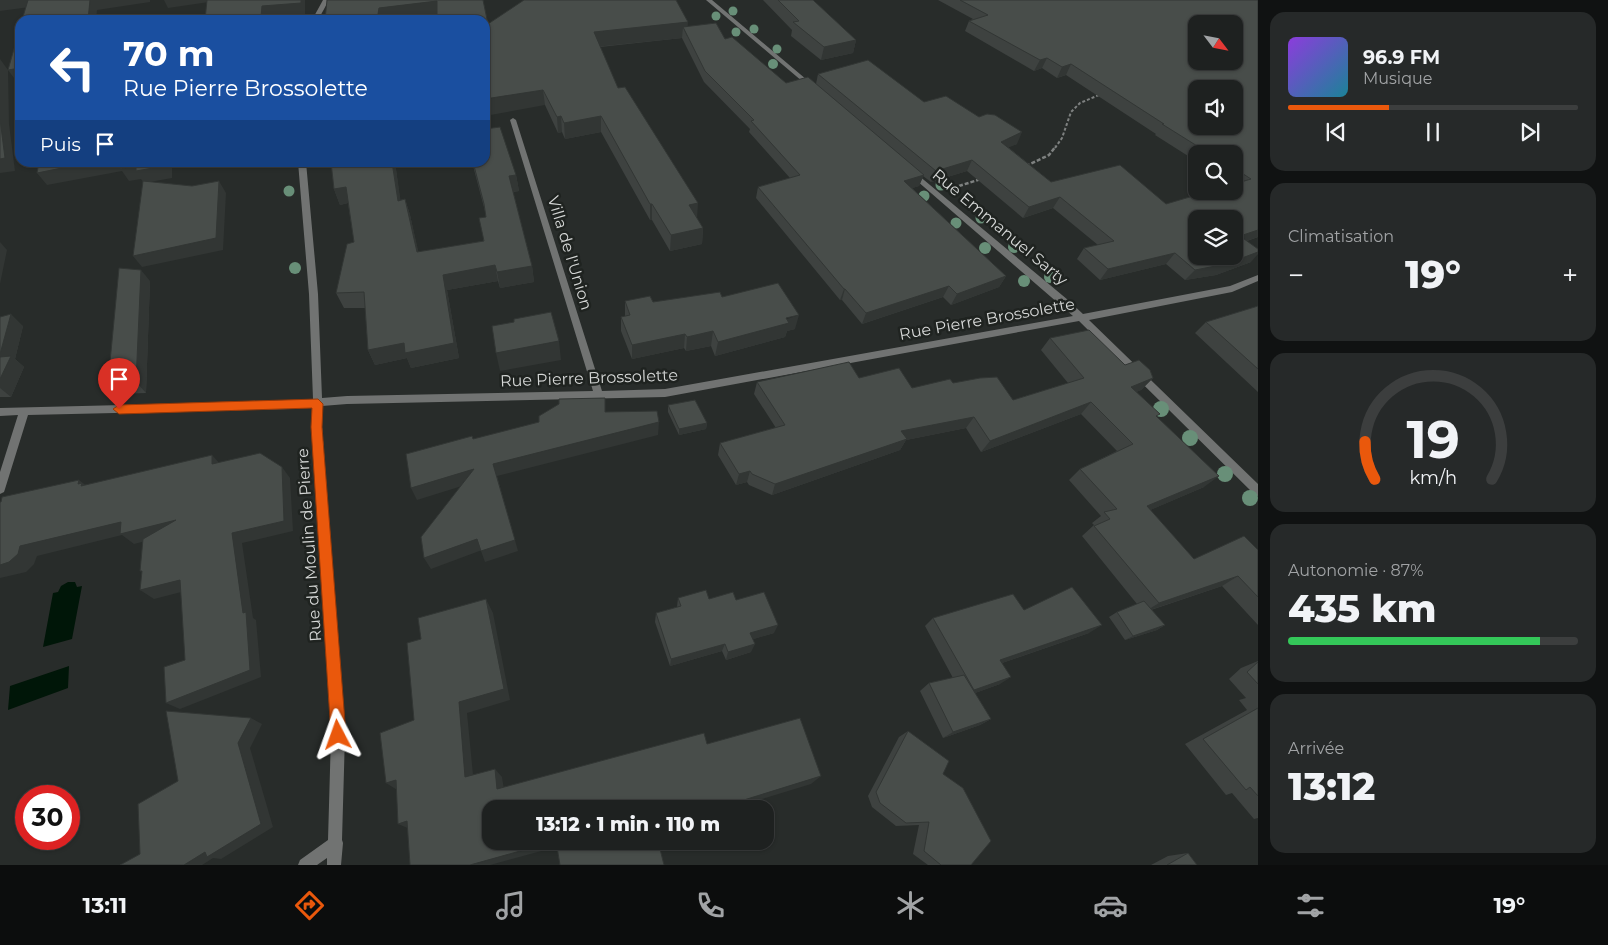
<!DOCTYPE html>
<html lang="fr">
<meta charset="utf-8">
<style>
:root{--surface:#1e2120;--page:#262929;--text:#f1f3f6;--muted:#a1a3a5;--line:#3c3e3e;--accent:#ea580c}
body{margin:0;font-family:Montserrat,sans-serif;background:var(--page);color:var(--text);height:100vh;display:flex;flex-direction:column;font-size:19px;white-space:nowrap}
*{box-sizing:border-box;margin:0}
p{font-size:16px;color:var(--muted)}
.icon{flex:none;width:28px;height:28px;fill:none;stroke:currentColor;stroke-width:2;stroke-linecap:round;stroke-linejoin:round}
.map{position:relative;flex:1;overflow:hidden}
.drawer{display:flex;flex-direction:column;gap:12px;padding:12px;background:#101212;width:350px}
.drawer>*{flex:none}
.banner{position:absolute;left:15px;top:15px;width:475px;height:152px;border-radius:15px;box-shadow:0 1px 4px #0004,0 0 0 1px var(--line);background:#1a4fa0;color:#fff;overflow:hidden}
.needle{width:32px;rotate:122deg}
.buttons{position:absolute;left:1188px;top:15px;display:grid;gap:10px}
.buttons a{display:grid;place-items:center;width:55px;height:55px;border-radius:10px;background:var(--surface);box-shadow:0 1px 4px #0004,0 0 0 1px var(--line);font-size:25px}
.speed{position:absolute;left:15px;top:785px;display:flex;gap:10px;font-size:25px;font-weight:700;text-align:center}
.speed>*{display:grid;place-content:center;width:65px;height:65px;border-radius:50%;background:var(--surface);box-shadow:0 1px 4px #0004,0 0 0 1px var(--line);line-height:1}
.speed .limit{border:8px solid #d22;background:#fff;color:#111}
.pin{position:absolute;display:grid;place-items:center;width:42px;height:42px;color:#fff;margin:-51px -21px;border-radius:50% 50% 50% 0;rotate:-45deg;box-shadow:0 0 5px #0007}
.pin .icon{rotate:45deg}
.me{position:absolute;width:55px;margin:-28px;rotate:356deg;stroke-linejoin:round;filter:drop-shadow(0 0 4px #0008)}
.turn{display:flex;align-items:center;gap:18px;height:105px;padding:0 25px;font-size:22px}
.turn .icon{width:65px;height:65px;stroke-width:2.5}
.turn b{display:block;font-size:35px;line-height:42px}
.then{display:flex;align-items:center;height:48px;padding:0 25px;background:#0003;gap:10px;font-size:19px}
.big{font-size:38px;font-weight:800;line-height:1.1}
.drawer .tile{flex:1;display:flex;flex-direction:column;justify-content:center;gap:8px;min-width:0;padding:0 18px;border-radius:15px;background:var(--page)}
.drawer .dial{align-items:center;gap:0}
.dial svg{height:130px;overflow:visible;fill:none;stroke:var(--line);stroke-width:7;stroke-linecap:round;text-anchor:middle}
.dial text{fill:var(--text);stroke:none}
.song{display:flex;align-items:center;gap:15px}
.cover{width:60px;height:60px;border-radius:8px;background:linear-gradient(135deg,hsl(270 70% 55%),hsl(190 70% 35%))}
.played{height:5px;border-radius:2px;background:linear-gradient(90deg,var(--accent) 35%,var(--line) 35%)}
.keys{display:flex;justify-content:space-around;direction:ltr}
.heat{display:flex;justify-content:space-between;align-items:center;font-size:28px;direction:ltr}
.charge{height:8px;border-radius:4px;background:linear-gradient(90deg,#34c759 87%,var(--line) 0)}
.trip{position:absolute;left:482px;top:800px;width:292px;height:50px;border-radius:15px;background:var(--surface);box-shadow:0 1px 4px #0004,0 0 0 1px var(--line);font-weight:800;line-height:50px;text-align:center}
.tabs{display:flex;height:80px;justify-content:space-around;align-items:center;background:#0c0d0d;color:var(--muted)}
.tabs .icon{width:35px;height:35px}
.tabs .selected{color:var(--accent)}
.tabs b{font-size:22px;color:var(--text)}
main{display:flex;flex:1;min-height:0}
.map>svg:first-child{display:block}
.water{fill:#001608}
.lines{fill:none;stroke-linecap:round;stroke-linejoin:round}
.path-far1{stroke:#7e8180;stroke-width:2;stroke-dasharray:3 2;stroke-linecap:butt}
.path{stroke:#7e8180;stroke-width:2.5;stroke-dasharray:4 2;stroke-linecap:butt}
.minor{fill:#717372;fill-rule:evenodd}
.tree{fill:#688f78}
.wall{fill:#3e4240}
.shaded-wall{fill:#323634}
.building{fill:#484d4a;stroke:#323634;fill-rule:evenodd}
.route{fill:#ea580c;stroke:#983908}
.labels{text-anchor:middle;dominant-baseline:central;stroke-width:5;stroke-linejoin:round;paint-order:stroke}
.street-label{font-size:16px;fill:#d5d7d6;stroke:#1f2320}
</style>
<main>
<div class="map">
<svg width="1258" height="865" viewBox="0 0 1258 865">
<rect width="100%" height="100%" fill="#282c2a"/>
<path class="water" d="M68,582H75L77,587L82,586L72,639L43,647L53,593L58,592L61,586Z
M69,666L68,688L8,710L10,686Z"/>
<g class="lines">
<path class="path-far1" d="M1055,148L1062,138L1071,112L1080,103L1099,95"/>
<path class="path" d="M1026,166L1049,155L1056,146
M959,186L981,179"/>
<path class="minor" d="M323,0H329L318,20H312Z
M706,0H712L813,85V87H809Z
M513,118L516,120L602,391L665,389L1073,316L909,174L908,172L912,170L1068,300L1083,314L1230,286L1258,275V281L1232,292L1089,320L1258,484V496L1254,494L1079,321L665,397L347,404L322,406V427L345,735L342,840L343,843L341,865H327V858L317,865H298L300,860L328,840L331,735L312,427V407L290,409L28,415L5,489L4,492L0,494V472L18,415L0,416V408L290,401L313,399L309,294L298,162H306L318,294L322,398L347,396L593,391L510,120Z"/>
</g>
<g class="tree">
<circle cx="733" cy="11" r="4.5"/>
<circle cx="716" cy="16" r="4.5"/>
<circle cx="754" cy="29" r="4.5"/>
<circle cx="736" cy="32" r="4.5"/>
<circle cx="777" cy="49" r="4.5"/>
<circle cx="773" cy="64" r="5"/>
<circle cx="941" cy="185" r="5.5"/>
<circle cx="289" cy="191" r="5.5"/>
<circle cx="924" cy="196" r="5.5"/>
<circle cx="981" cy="218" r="5.5"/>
<circle cx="956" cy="223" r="5.5"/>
<circle cx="1014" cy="247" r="6"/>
<circle cx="985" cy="248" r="6"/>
<circle cx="295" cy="268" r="6"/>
<circle cx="1050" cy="277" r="6"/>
<circle cx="1024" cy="281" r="6"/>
<circle cx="1161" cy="409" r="8"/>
<circle cx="1190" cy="438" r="8"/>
<circle cx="1225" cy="474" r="8"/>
<circle cx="1250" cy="498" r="8"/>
</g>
<path class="wall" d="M763,0H813L856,40L853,53L821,60L791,36L792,30Z
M938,0H1258V237L1247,241L1251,262L1216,275L1185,280L1166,264L1100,280L1077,259L1084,248L1098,245L1053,208L1023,218L967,171L931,182L923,176L919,186L912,188L1006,276L999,287L951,305L943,297L862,324L842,300H840L756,198L758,187L790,178L749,132L750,129L704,82L682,38L600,47L618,88L703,228L702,244L670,251L652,220H650L601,132L565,139L562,132L558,133L545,105L437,17L488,24L688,26L725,39L786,83L816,84L818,74L924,102L1017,144L1008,147L1051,182L1166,204L1234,191V154H1196V161L1155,135L1156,134L1066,75L1057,78L1042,68L1034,71L965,31L969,21L973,19Z
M331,162H395L400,200L405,199L410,215L418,252L483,241L486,217L485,211L472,162H485L516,175L519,191L513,192L532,266L534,282L500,288L498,281L447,290L459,358L411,368L407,358L375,365L368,350L365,308H344L336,293L354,242L348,203L340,205L334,189Z
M150,281L146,393L119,394L108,383Z
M722,297L795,329L787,331L785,337L715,356L711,346L686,351L684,348L632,359L621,331V317L625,316V301L653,302Z
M1258,306V392L1195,333L1206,322Z
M0,317L23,326L15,359L24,367L11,397H0Z
M1050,338L1125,365L1153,378L1141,390L1136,392L1157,417L1204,487L1150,510L1194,559L1258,550V625L1222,586L1151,610L1165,625L1157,630L1125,640L1109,617L1117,612L1137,604L1082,536L1094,525L1092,523L1101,516L1069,480L1080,469L1117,451L1081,414L981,452L966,428L906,440L900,450L772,495L749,485L747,482L736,485L718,455L720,443L776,428L754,394L757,382L859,378L912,388L953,383L1013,400L1068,383L1041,350Z
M668,405L707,423L706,429L679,435L668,412Z
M678,598L736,600L774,633L753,639L751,652L726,660L722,651L670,666L655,622L656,613L677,607Z
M1024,610L1089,633L1002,663L1000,684L975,693L991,719L980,725L943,738L920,691L929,683L953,678L925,626L933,618Z
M1258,661V818L1254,819L1232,793L1226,795L1185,744L1247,710L1239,700L1246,698L1229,679L1241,668Z
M908,731L943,774L971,865H928L913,854L919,825L896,826L872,807L868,796L899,737Z
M1188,853L1197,865H1151L1168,856Z"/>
<path class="shaded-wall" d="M0,0H33L37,6L0,11Z
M90,0H150V2L97,10L96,20H88Z
M164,0H211L209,2L168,8Z
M301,0H305V14L267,18V20H257L262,6Z
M437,1L440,16L410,20H377L379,8Z
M688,22L687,36L683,27L682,38L595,47L594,32Z
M856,40L853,53L821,60L824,47Z
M1047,58L1042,68L1034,71L1040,60Z
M0,59L8,70L9,124L15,171L0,173Z
M1071,64L1066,75L1057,78L1062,67Z
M20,68V82H17L8,70Z
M543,90L545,105L485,116V99Z
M561,116L562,132L558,133L557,117Z
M601,116V132L565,139L564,123Z
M1022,132L1017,144L995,153L1001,142Z
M972,160L967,171L931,182L936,171Z
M92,162H172V178L144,183L141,179L129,181L122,171L47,185L37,173Z
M392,162H395L403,217L398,201Z
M516,175L519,191L511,192L509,176Z
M924,175L919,186L900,192L904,181Z
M219,181L226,193L223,250L142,267L133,256Z
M346,187L352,202L340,205L334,189Z
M1060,197L1053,208L1023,218L1029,207Z
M405,199L410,215L422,267L417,252Z
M698,203L697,219L689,205Z
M650,204H652V220H650Z
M703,228L702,244L670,251L671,235Z
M1258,230V237L1234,245L1240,236Z
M0,242L7,250L0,284Z
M1258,252V254L1251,262L1216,275L1185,280L1195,270Z
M1175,253L1166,264L1100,280L1108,269Z
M495,265L498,281L447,290L459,358L411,368L407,358L375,365L368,350L443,275Z
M532,266L534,282L500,288L497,272Z
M141,270L150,281L146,393L136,382Z
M1006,276L999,287L951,305L957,294Z
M949,286L943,297L862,324L866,313Z
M844,289H845L842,300H840Z
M11,314L23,326L15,359L24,367L11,397L0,388V354Z
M799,315L795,329L787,331L785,337L715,356L718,342Z
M713,331L711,346L686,351L687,337Z
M685,334L684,348L632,359V345Z
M559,341L561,360L500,371L496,353Z
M1153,378L1141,390L1119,399L1131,387Z
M1091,402L1081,414L981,452L990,441Z
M974,417L966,428L906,440L900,450L772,495L775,484L901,431Z
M659,422L658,435L497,476L518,551L485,562L481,551L493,464Z
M707,423L706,429L679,435V429Z
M212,455L222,466L212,464Z
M282,467L290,478L293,531L242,543L253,618L256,620L261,677L180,709L166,703L243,613L232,533Z
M474,469L478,481L417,500L411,488Z
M750,471L747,482L736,485L739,474Z
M1219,476L1204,487L1134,517L1147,506Z
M79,480L93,491L78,484Z
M176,520L188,530L134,544L122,535L37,556L34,564L26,572L0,578V565L20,546L121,522Z
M477,539L482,550L431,569L424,558Z
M1238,576L1222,586L1144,612L1159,603Z
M180,580L193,589L154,599L140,590Z
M486,599L493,613L510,700L467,713L474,785L465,777L459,702Z
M778,625L774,633L747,641L750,633Z
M1102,625L1089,633L990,667L1000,660Z
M1165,625L1157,630L1125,640L1133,636Z
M725,644L722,651L670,666L671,659Z
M755,644L751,652L726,660L728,652Z
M1011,677L1000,684L964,697L974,690Z
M251,718L262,724L250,748L273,827L221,859L213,858L202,865H184L238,743Z
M991,719L980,725L943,738L953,732Z
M495,769L502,777L505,796L497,789Z
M821,776L811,784L730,809H715Z
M396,780L399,791L386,783Z
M407,821L410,829L398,824Z
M556,841L560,846L490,865H470Z"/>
<path class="building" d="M28,0H90L88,20H22Z
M207,0H301V3L262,6L261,17L257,18V20H205Z
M327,0H483L488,24L524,0H676L688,22L594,32L618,88L625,87L698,203L689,205L703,228L671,235L652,204H650L601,116L564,123L561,116L557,117L543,90L485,99V20H437V1L379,8L377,20H325Z
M778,0H813L856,40L824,47L793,22L799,21Z
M960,0H1258V230L1240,236L1258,249V252L1226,264L1195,270L1175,253L1108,269L1084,248L1114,241L1060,197L1029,207L972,160L936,171L818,74L868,60L924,102L946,96L979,117L987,114L995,115L1022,132L1001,142L1051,182L1120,165L1166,204L1210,191H1234V184L1251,179L1234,168V154H1210L1162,124H1164L1071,64L1062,67L1047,58L1040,60L969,21L988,15ZM1196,24H1234V61H1196ZM1196,89H1234V126H1196ZM1196,219H1234V256H1196Z
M716,23L725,39L732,37L786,83L808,77L924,175L904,181L1006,276L957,294L949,286L866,313L845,289H844L758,187L800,175L751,121L754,120L705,71L683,27Z
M20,28V68L8,70Z
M0,119L5,158L0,159Z
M500,127L516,175L509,176L532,266L497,272L495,265L443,275L454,343L405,353L404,343L368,350L364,292L336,293L347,244L354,242L346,187L334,189L331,162H392L398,201L405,199L417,252L484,241L479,218L486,217L484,204L473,162H485V129Z
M39,162H92L37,173Z
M121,162H165L164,166L136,171V166L120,169Z
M143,181L192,186L219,181L216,238L133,256Z
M119,268L141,270L136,382L108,383Z
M778,283L799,315L786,318L789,323L718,342L713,331L687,337L685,334L632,345L621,317L630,315L625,301L650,296L653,302L720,292L722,297Z
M1258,306V369L1206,322Z
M551,312L559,341L496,353L492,326L514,322V319Z
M11,314L0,354V317Z
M1089,330L1125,365L1139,360L1150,370L1153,378L1131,387L1160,414L1156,416L1219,476L1147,506L1194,559L1244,536L1258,550V597L1238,576L1159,603L1094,526L1110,519L1104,512L1117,509L1080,469L1133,444L1091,402L990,441L974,417L901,431L907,439L775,484L752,474L750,471L739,474L720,443L785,425L757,382L849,362L859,378L899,368L912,388L950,379L953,383L980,378L997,377L1013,400L1084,378L1050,338Z
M11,356L0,379V357Z
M605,398V412L657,411L659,422L493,464L515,540L481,551L477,539L424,558L421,537L474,469L411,488L406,454L472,436L473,439L539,422V416L559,404V399Z
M695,400L707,423L679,429L668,405Z
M260,453L282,467L284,521L232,533L243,613L246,612L250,670L166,703L164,667L185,660L180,580L140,590L142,571H140L143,539L176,520L120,534L121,522L20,546L18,554L9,562L0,565V502H1L2,497L79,480L78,484L82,483L81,486L212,455V464Z
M1072,587L1102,625L1000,660L1011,677L974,690L933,618L1013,594L1024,610Z
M706,590L709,599L733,592L736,600L764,592L778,625L750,633L755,644L728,652L725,644L671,659L656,613L681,606L678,598Z
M486,599L504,689L459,702L465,777L495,769L497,789L704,733L707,744L800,718L821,776L715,809H491V841H658L664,865H560L556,841L470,865H410L407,821L398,824L396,780L386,783L380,733L414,720L407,643L421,639L418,618Z
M1144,601L1165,625L1133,636L1117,612Z
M1258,662V684L1247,672Z
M964,675L991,719L953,732L929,683Z
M1258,708V796L1250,787L1246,790L1203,739Z
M166,711L251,718L238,743L261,824L207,857L205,852L184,865H120L140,854L138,804L178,781Z
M908,731L949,761L943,774L963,788L991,841L971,865H941L924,851L929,822L906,823L880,803L876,792Z
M1188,853L1197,865H1167Z"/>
<path class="route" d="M318,399L323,404L322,427L346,735L344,740L338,742L333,740L331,735L311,427L312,408L119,414L113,409L119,405Z"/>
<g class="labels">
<g class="street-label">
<text transform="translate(1000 227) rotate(40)">Rue Emmanuel Sarty</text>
<text transform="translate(570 253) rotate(73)">Villa de l'Union</text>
<text transform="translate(987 319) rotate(-10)">Rue Pierre Brossolette</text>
<text transform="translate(589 378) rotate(-2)">Rue Pierre Brossolette</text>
<text transform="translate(309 545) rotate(-94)">Rue du Moulin de Pierre</text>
</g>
</g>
</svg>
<div class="buttons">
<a><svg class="needle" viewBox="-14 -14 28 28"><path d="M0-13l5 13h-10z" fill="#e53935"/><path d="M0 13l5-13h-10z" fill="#a1a3a5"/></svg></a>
<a><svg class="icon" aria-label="sound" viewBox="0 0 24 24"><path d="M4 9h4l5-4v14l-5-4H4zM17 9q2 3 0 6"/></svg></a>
<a><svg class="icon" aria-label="search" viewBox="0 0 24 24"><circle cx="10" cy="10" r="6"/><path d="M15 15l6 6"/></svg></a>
<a><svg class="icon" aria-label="layers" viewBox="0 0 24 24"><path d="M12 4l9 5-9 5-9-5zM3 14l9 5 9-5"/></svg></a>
</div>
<div class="speed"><div class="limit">30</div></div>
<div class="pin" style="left:119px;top:409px;background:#d93025"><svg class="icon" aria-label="arrive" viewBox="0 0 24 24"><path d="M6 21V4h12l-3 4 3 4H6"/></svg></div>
<svg class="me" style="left:338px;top:735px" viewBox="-20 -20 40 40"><path d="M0-17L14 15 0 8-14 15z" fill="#ea580c" stroke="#fff" stroke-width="4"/></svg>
<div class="trip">13:12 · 1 min · 110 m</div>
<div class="banner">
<div class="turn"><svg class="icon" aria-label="left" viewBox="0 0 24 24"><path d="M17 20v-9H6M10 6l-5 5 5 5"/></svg><div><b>70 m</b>Rue Pierre Brossolette</div></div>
<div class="then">Puis<svg class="icon" aria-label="arrive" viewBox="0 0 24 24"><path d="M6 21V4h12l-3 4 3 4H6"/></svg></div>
</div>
</div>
<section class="drawer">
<div class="tile">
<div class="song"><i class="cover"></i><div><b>96.9 FM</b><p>Musique</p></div></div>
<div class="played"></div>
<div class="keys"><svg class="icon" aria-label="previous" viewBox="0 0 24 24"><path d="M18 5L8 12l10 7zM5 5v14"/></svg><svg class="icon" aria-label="pause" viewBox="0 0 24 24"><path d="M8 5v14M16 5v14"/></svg><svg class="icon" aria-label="next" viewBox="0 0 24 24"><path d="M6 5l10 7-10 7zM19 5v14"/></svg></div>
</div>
<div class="tile"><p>Climatisation</p>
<div class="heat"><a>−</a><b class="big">19°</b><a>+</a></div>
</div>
<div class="tile dial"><svg viewBox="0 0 100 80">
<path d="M14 69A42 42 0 1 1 86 69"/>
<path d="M14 69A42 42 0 0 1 8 46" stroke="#ea580c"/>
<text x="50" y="56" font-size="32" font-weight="700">19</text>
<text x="50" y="72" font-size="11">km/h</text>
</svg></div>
<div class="tile"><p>Autonomie · 87%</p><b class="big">435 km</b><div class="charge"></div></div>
<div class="tile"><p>Arrivée</p><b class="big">13:12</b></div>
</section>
</main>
<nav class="tabs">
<b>13:11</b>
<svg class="icon selected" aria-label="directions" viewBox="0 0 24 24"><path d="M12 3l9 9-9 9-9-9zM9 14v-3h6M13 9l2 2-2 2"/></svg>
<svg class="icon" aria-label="music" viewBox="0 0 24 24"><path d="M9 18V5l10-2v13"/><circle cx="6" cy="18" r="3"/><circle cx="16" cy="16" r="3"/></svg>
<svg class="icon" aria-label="phone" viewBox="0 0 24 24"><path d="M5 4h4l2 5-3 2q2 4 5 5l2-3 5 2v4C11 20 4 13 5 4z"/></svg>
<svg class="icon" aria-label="climate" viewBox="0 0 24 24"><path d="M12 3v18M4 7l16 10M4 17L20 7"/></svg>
<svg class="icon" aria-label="car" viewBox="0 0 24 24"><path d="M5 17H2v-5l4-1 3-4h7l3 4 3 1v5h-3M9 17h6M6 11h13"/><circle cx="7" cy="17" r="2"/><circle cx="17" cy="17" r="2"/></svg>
<svg class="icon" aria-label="filters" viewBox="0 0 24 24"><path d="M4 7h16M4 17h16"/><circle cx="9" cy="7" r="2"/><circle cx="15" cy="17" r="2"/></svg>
<b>19°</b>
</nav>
